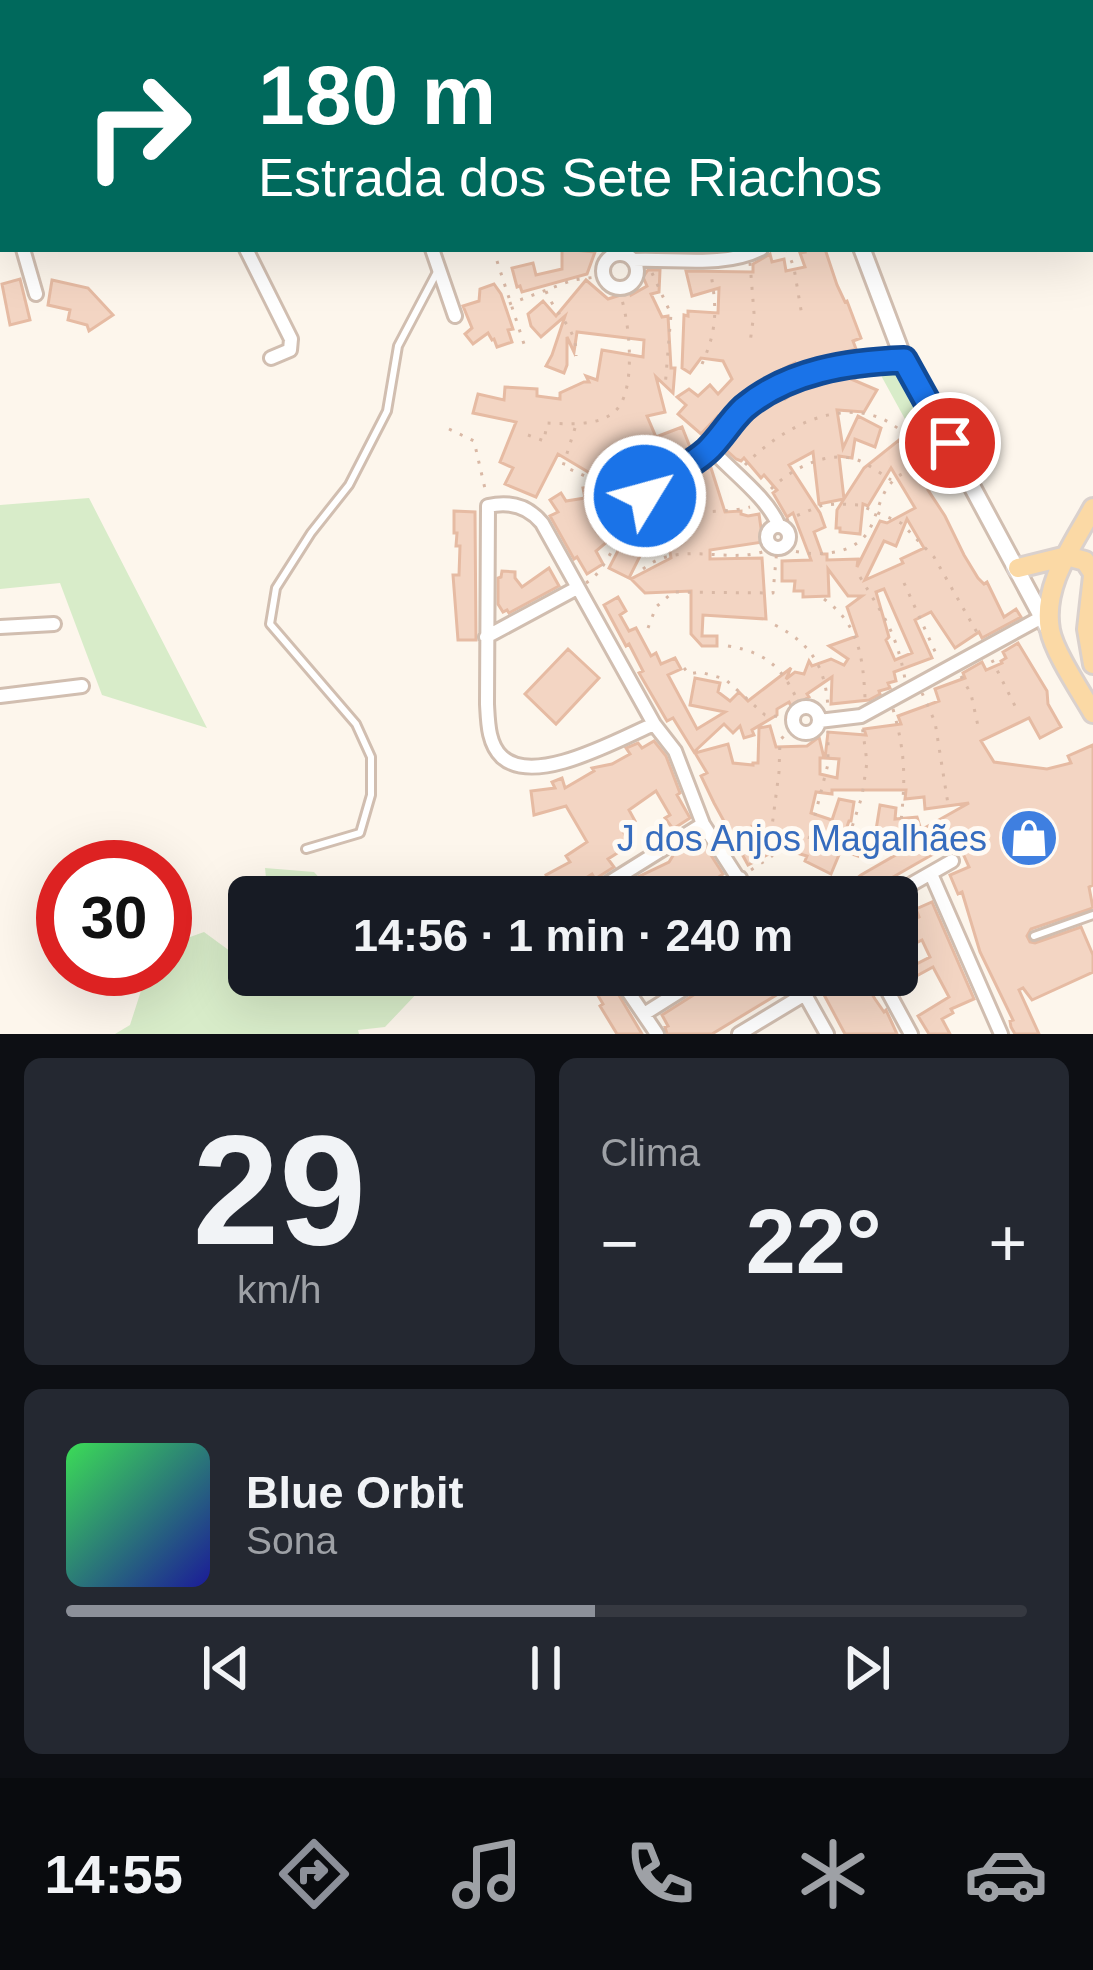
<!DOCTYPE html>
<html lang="pt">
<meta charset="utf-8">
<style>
:root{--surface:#171b24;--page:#242831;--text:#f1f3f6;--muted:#9ea1a6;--line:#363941;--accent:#8c9099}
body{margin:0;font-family:Helvetica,sans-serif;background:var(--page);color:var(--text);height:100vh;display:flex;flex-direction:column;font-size:45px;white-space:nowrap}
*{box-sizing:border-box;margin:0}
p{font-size:39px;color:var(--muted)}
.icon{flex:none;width:66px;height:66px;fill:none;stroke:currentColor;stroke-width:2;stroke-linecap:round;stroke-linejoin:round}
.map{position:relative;height:1034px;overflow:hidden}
.sheet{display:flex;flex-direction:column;gap:24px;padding:24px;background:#0d0f14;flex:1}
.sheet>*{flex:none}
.top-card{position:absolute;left:0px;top:0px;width:1095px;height:252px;box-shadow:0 12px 48px #0002;background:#00695c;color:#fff;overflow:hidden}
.speed{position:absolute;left:36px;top:840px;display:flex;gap:24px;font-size:60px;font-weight:700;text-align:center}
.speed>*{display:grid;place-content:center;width:156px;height:156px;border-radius:50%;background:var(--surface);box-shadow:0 12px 48px #0002;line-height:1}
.speed .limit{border:18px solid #d22;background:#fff;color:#111}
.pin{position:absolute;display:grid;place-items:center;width:102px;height:102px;color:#fff;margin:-51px;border:6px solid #fff;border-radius:50%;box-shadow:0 3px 12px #0007}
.me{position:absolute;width:132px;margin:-66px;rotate:53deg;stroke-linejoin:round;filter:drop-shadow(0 0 9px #0008)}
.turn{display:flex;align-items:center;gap:42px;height:252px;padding:0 60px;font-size:54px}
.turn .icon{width:156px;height:156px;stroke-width:2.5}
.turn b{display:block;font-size:84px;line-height:102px}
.big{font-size:90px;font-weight:800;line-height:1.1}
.sheet .widget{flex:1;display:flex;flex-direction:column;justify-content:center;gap:18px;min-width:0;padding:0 42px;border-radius:18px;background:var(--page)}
.sheet .dial{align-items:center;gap:0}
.dial b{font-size:156px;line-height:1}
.song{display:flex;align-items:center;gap:36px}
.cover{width:144px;height:144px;border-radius:18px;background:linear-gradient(135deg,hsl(130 70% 55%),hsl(240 70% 35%))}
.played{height:12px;border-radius:6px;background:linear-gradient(90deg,var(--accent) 55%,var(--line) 55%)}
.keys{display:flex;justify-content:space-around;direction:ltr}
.heat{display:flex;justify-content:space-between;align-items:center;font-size:66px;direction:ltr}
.sheet .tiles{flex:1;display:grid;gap:24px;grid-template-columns:1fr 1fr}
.widget:last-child{grid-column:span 2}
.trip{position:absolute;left:228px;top:876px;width:690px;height:120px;border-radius:18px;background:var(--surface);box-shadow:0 12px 48px #0002;font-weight:800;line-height:120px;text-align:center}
.dock{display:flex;height:192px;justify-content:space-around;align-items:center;background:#090b0e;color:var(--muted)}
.dock .icon{width:84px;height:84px}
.dock .on{color:var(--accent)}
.dock b{font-size:54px;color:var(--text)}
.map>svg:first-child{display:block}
.green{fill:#d8ecc9}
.building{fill:#f3d5c3;stroke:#e6bba3;stroke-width:3;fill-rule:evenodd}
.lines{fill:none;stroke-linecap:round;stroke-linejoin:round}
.service-casing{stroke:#d1beb0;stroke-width:12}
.minor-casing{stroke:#d1beb0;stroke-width:18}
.tertiary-casing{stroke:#d1beb0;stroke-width:21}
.primary-casing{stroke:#dad1cd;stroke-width:24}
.path{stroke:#d9b8a5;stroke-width:3;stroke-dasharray:3 9;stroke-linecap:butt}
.service{stroke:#fff;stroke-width:6}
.minor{stroke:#fff;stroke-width:12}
.tertiary{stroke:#fff;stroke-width:15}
.primary{stroke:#fbd9a5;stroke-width:18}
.route-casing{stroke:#114b97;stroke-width:30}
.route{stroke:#1a73e8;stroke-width:21}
.labels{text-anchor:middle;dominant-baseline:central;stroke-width:10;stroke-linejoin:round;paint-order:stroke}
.shop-label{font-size:36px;fill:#366cbe;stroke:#fffaf3;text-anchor:end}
</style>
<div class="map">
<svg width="1093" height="1034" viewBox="0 0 1093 1034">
<rect width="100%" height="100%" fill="#fdf6ec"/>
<path class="green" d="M902,366L947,454L928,461L878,370Z
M89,498L207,728L102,695L60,583L0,589V505Z
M265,868L314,872L337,897H268Z
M204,932L249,965V975H263L274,983L275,975H410L422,988L385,1027L358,1030L359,1034H115L130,1025L148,969H165V946Z"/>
<path class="building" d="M562,249L595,252L587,274L522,292L520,286L517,287L512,268L533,263L536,275L562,269Z
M804,249H825L837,285L845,302L847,301L861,338L853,341L856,349L797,366L795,363L777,372L742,396L740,394L725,409L727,411L721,418L718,416L701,434L678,414L686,405L677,397L689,389L698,396L710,385L718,394L732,379L723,361L701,358L690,373L682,368L684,315L688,316V311L718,313L719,288L692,296L686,271L753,272V264L770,254L772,262L784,259L786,271L805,267L800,253L805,252Z
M648,270H660L659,292L651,294L662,317L668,316L671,368H675L673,393L656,377L665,412L647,416L656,437L682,427L690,447L624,479L615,494L617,505L607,509L621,530L596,551L603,564L587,574L577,557L574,559L550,516L558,512L550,500L561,493L566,501L585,498L583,488L608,484L558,454L536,497L505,484L513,468L500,462L516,422L473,413L478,394L504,400L505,387L537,389V396L560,399V393L584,382H589L586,376L597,380L602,350L643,357L644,340L577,332L574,352L567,337V365L564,373L546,366L552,355L565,316L541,337L531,326L528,314L543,301L556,316L586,280L608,299L630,292L631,295L647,286L643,277Z
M20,279L30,320L10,325L2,284Z
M52,280L88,288L113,315L89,331L87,325L68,320L70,310L48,305Z
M494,284L501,294L513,329L508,330L512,342L497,347L494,339L492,340L488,333L473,344L465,334L472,328L463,306L479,301L480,289Z
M844,376L877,390L864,412L837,410L843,448L858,416L881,428L875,447L855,439L852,458L839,456L844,499L864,468L899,440L919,464L930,489L928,490L945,516L964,555L978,578L984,584L987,582L1004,617L1016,609L1021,617L982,638L979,632L955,648L931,612L915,620L932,658L894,672L896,681L888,683L890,688L879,691L880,694L869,700L831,704L832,677L807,694L809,697L795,705L791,706L789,702L777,709V715L752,730L754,735L744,738L740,726L733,733L724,724L694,752L673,718L667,721L639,673L643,671L629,644L626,646L604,605L618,597L626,611L620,615L629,631L636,628L651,656L656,653L661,664L675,658L681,669L668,675L697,729L725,712L690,705L695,678L720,683L718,692L730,701L739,692L748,701L791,668L786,679L795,672L804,674L809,661L812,666L831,659L844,665L848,659L829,646L857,636L847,607L862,596H848L828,569L829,596L803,597V591H794L795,581H782V561L811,560L793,513L787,517L773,493L777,490L764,475L761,478L744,458L741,461L736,459L724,448L747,420L750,417L752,419L768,404L783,397L785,399L803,387ZM813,452L819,504L844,499L837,510L836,528H840V532L860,534L863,504L868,506L891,468L915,508L887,523L880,521L857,567L858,559L827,560V554H822L814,532L825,527L820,513L789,465ZM907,519L924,548L901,559L903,563L865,580L884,541L896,546ZM884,589L912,653L895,660L886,640L889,637L876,592Z
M711,468L725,512L741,511V514L748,516L759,514L763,542L710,550V559L762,558L766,619L703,615L702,636H717V646H702L691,634V591L645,593L631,579L671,558L667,535L633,552L640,556L629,578L609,568L637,514L658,501L656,494L699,470Z
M454,511L475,512L476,640H458L453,575H459L460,546H456L457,533H454Z
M549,568L559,586L509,613L507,610L503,612L498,604V578L501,577L502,571L515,572V578L522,587Z
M1018,643L1047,691L1048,704L1061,727L1040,738L1029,718L981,741L994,762L1047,769L1071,763L1068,756L1093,745V885L1089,887L1093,908L1031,929L1027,936L1030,942L1035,943L1081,927L1093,955V972L1032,1000L1023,988L1019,990L1039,1034H1015L1011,1027L1010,1021L1013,1020L980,952L962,892L958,894L950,875L969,867L959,845L954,849L951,844L914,865L874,888L877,893L870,897H810L836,882L843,894L860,885L856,879L861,875L899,853L901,833L876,830L880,805L896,808L895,819L917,817L921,830L969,803L925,809L924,797L905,799L906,790H832V794L816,792L811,813L832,820L839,799L854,802L851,821H849L843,838L862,845L858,856L841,850L831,874L805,861L807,856L783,849L787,837L753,827L769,854L748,865L714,803L701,776L707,773L695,753L728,744L733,763L753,765V763H758L759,728L770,726L776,747L807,746L819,737L824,758H820V774L837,778L839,759L825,758L828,732L866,735L864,729L901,724L898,716L939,701L935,689L965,678L963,673L982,662L986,670L1002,663L1001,661L1006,658L1003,652Z
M568,649L599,678L556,724L525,694Z
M654,741L666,756L680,793L677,795L690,818L673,829L665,818L670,815L656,791L629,810L635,821L622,829L630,845L608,859L614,867L595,879L592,874L575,885L571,879L552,889L546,875L570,862L566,856L587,842L566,806L534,815L531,791L555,788L552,782L562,778L565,788L594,771L592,768L612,764L630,754L626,748L638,743L642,748Z
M700,838L723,874L702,889L698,897H654L652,893L648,895L638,877L669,862L674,854Z
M932,902L974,999L951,1009L953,1013L942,1019L950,1034H929L918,1016L949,997L933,967L900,985L895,975L930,957L922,940L910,946L902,933L916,926L914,919L919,917L916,909Z
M596,975H607L642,1034H617L600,1006L603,1004L593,987L590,988L587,980Z
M725,975H781L788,988L712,1034H667L665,1027L668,1026L662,1015Z
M812,975H860L875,999L884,1012L886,1010L897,1034H845L822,991L819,993L814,985L817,983Z"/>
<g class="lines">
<defs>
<path id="service" d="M306,849L360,833L371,795V757L356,724L270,624L276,588L311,533L349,485L387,411L398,346L437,272
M1034,936L1093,915"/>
<path id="minor" d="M49,0V3
M121,0V3
M333,0L335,3
M792,0L793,3
M976,0L977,3
M265,3L266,0
M323,3V0
M0,128L3,130
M23,249L36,294
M246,249L291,339L290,350L271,358
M432,249L455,316
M603 271a17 17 0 1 1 34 0a17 17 0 1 1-34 0Z
M633,260C675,258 723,268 761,249
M710,448C732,472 767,497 779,526
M621 497a12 12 0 1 1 24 0a12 12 0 1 1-24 0Z
M642,489C664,478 689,467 707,451C721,438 730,421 744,408C787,371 849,361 904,360
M767 537a11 11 0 1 1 22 0a11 11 0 1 1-22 0Z
M0,627L54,624
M486,637L577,588
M0,696L82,686
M793 720a13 13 0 1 1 26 0a13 13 0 1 1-26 0Z
M819,721L861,716L1042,617
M654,724C619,739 535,787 502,757C488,744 488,722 487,704L488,506C510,501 528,506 542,523L654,724L675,751L703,824L750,897
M931,874L1001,1034
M586,897L703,824
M708,897L740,878
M889,897L952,861
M617,975L657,1034
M794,975L827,1034
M879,975L911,1034
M644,1014L706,975
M739,1034L805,994"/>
<path id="tertiary" d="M758,0L760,3
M210,3L212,0
M0,68H3
M862,249L904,360L1048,628"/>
<path id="primary" d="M1093,508C1073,545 1042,585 1050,630C1054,652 1081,692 1093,713
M1018,568L1067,556L1085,561L1093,573
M1093,576L1087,629L1093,664"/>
</defs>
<use href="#service" class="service-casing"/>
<use href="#minor" class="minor-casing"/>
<use href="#tertiary" class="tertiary-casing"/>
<use href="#primary" class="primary-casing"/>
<path class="path" d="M594,249L606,263
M787,249L794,268L802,316
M497,261L524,344
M750,263L754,313L750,343
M652,273L671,314L665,388
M546,291C555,315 578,328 576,356
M509,304L573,280L604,276
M702,364C717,330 717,310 711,274
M575,428L563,466L622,493
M449,429L474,441L486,493
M528,435L544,441L547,423C568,424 603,427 618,408C637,384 629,314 618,288
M745,465C795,413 883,380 924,462C914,468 900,473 892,482C881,493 878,511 872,524C858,559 811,557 781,548
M771,489C791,469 825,451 855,459C867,463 880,473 891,480
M638,508L644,522
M786,520L823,505L840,504L860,505L901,523L934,557L979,636
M643,569C681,537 735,569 774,547
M860,577C884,617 896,631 905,679
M586,583C606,571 610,546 628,531C660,504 712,517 750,507
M904,583L938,658
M824,599C859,624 863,657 865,698
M775,625C812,644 826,668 828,709
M648,628L656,607L673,592L773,593L777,548
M728,646C770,653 784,670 801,708
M992,660L1016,708
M684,668L689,674L700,672L725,679L765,715L793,718
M961,676L971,694L978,726
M922,693L935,722L948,804
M893,709C907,758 905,783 900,832
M809,839L828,764V731
M845,849L862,796L867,762L862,725
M751,870L772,856L770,842L779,772L780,740L794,726"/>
<use href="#service" class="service"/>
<use href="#minor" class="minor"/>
<use href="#tertiary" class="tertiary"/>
<use href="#primary" class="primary"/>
</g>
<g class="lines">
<defs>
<path id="route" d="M645,496L642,489C664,478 689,467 707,451C721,438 730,421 744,408C788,371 849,362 904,360L950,443"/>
</defs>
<use href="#route" class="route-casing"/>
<use href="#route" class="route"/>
</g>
<defs>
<symbol id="shop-disc" viewBox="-11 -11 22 22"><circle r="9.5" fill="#3f7fe0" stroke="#fffaf3"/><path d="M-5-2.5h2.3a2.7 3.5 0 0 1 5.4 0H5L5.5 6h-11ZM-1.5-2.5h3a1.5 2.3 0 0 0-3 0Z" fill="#fff"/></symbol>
</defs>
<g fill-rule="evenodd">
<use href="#shop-disc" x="996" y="805" width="66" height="66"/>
</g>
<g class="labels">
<g class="shop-label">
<text x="987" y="838">J dos Anjos Magalhães</text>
</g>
</g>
</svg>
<div class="speed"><div class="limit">30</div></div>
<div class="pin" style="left:950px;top:443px;background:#d93025"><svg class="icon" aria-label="arrive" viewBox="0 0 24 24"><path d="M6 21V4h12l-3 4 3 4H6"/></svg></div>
<svg class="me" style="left:645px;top:496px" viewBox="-20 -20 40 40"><circle r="17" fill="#1a73e8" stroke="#fff" stroke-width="3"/><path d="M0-11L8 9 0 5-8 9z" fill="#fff"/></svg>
<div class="trip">14:56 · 1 min · 240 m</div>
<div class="top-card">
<div class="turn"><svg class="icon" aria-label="right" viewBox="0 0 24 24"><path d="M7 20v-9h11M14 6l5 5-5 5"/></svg><div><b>180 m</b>Estrada dos Sete Riachos</div></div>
</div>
</div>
<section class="sheet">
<div class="tiles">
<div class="widget dial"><b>29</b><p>km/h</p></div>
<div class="widget"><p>Clima</p>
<div class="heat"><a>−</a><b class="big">22°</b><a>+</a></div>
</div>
<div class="widget">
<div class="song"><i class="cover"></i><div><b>Blue Orbit</b><p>Sona</p></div></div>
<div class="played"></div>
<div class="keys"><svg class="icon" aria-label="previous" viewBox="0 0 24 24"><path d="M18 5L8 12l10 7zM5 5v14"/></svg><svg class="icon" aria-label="pause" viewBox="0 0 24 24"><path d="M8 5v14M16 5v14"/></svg><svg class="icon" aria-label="next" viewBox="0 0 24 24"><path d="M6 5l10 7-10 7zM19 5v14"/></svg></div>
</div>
</div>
</section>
<nav class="dock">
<b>14:55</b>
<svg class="icon on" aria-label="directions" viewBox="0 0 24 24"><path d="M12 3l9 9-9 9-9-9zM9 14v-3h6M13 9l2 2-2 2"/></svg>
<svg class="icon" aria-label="music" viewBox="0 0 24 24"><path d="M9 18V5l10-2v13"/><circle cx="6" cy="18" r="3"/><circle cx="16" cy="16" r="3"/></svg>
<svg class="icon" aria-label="phone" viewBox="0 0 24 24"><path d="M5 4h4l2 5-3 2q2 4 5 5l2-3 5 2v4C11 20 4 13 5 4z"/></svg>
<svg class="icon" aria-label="climate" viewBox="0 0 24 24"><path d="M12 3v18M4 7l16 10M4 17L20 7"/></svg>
<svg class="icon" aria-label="car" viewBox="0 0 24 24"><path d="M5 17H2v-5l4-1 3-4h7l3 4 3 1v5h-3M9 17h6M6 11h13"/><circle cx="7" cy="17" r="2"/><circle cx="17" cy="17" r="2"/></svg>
</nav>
